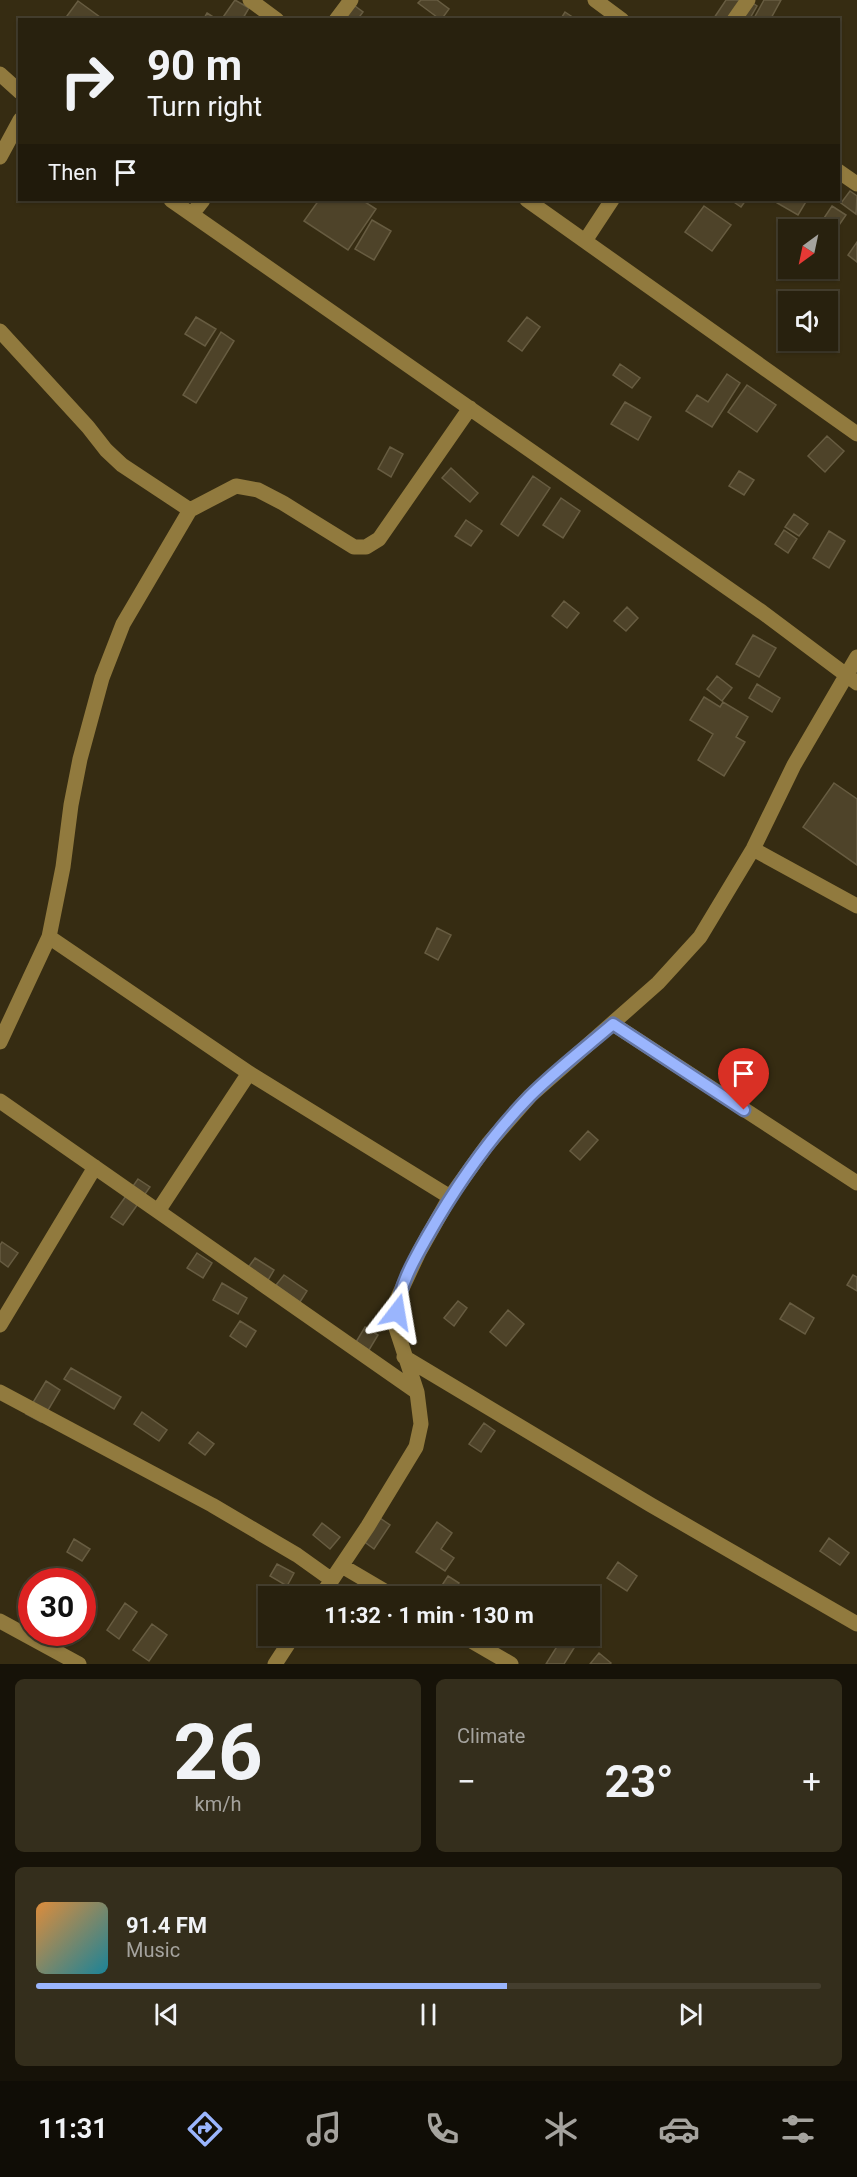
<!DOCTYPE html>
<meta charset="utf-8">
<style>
:root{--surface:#28210e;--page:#342e1c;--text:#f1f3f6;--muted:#a5a39e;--line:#443e2e;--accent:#9ab5fd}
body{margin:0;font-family:Roboto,sans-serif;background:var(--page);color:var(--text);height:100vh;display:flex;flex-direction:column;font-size:22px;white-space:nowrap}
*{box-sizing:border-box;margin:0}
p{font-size:20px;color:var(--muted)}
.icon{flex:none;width:33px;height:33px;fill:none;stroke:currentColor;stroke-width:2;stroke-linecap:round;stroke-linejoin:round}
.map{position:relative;height:1664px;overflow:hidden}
.side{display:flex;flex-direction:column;gap:15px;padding:15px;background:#161208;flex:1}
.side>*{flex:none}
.hud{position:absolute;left:18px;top:18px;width:822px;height:183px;border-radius:0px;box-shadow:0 2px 4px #0004,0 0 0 2px var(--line);background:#28210e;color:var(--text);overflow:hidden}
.needle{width:39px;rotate:213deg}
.controls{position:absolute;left:778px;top:219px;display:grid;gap:12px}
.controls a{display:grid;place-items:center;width:60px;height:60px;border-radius:0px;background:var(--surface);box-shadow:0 2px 4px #0004,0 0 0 2px var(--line);font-size:30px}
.speed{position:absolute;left:18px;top:1568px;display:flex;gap:12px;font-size:30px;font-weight:700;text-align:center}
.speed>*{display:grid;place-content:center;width:78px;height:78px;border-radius:50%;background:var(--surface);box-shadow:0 2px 4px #0004,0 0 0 2px var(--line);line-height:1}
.speed .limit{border:9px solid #d22;background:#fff;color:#111}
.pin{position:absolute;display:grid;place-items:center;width:51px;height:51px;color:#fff;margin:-62px -26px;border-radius:50% 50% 50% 0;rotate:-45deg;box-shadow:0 0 6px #0007}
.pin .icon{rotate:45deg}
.me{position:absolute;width:66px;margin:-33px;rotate:14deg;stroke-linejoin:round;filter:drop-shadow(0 0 4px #0008)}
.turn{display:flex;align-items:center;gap:21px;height:126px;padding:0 30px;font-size:27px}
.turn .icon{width:78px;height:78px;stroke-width:2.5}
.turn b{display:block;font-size:42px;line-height:51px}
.then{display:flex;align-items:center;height:57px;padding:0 30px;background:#0003;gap:12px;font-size:22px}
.big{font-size:45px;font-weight:700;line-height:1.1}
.side .widget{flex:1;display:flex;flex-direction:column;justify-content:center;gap:9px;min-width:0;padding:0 21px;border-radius:9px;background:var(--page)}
.side .dial{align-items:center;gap:0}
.dial b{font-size:78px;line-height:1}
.song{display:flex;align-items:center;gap:18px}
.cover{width:72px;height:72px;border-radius:9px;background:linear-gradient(135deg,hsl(30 70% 55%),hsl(190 70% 35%))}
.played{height:6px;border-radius:3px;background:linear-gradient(90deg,var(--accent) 60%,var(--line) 60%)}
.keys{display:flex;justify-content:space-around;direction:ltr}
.heat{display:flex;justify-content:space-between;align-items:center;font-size:33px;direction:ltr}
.side .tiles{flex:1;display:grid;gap:15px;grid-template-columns:1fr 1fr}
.widget:last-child{grid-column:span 2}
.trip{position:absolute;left:258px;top:1586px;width:342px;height:60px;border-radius:0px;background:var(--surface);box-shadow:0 2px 4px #0004,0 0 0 2px var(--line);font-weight:700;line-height:60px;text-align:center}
.dock{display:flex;height:96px;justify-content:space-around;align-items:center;background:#100d06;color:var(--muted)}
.dock .icon{width:42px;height:42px}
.dock .on{color:var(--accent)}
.dock b{font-size:27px;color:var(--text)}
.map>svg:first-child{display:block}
.building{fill:#4e4329;stroke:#675c41;stroke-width:1.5}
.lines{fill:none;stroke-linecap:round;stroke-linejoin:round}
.minor{stroke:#917a3e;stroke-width:15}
.route-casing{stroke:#6476a4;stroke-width:15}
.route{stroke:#9ab5fd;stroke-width:10}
</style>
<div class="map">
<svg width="857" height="1664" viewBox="0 0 857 1664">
<rect width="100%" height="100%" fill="#362c12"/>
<path class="building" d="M235,0L249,8L242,20H221Z
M421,0H437L449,9L441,20L418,3Z
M726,0H748L757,6L749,20H716L714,18Z
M764,0H781L770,20H753Z
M78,1L104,20H64Z
M351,3L363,12L357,20H340Z
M565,12L577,20H560Z
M207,13L218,20H203Z
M850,191L857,196L856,214L841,203Z
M319,200H362L376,209L348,250L304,221Z
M731,200H746L741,207Z
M772,200H807L798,215Z
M704,206L731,225L712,251L685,232Z
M832,206L846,215L828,241V230H816Z
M372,220L391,231L374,260L355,249Z
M857,242V262L848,255Z
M196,317L216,329L205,346L185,334Z
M527,317L540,327L522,351L508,341Z
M221,332L234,341L196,403L183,395Z
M620,364L640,378L632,388L613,375Z
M727,374L740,383L712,427L686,411L697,395L708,402Z
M747,385L776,405L757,432L728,412Z
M625,402L651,417L638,440L611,424Z
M827,436L844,451L825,472L808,456Z
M390,447L403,454L391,477L378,469Z
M451,468L478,493L470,502L442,478Z
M739,471L754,480L744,495L729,486Z
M533,476L550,488L518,536L501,524Z
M561,498L580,511L563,538L543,525Z
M794,514L808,524L799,536L785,527Z
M466,520L482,531L471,546L455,536Z
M784,530L797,539L788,553L775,544Z
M829,531L845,541L829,568L813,558Z
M564,601L579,613L567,628L552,616Z
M627,607L638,618L626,631L614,621Z
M753,635L776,648L759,677L736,664Z
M717,676L732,688L722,701L707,689Z
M757,684L780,698L772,712L749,698Z
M704,697L720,707L723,702L748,717L736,737L745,742L724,776L698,760L713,734L690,720Z
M834,783L857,799V865L803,827Z
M437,928L451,935L438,960L425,953Z
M588,1131L598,1140L580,1160L570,1151Z
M138,1179L150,1187L123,1225L111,1217Z
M2,1242L18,1253L8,1267L0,1261V1245Z
M197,1253L212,1263L203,1278L187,1268Z
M255,1258L274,1270L267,1282L247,1269Z
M284,1275L307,1291L300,1302L276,1285Z
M853,1275L857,1277V1291L847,1285Z
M222,1283L247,1298L238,1314L213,1300Z
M458,1301L467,1308L454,1326L444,1318Z
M790,1303L814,1318L805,1334L780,1319Z
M508,1310L524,1324L506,1346L490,1332Z
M240,1321L256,1331L246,1347L230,1336Z
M365,1327L378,1335L369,1350L356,1342Z
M71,1368L121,1397L114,1409L64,1379Z
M46,1381L60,1390L41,1422L26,1414Z
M142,1412L167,1430L159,1441L134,1424Z
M484,1423L495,1431L481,1452L469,1444Z
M198,1432L214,1444L205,1455L189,1443Z
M374,1514L390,1525L374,1549L358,1537Z
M437,1522L452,1533L441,1549L454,1558L445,1571L416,1552Z
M322,1523L340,1537L330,1549L313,1535Z
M829,1538L849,1553L840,1565L820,1551Z
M74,1539L90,1549L82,1561L67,1552Z
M618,1562L637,1576L627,1591L607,1578Z
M277,1564L294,1573L287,1586L270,1576Z
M448,1576L459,1583L451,1596H435Z
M125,1603L137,1612L119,1639L107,1630Z
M152,1624L167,1635L149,1661L133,1650Z
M561,1640L574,1648L564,1664H546Z
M599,1653L611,1663L610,1664H590Z"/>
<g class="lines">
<path class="minor" d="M250,0L277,20
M595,0L622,20
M336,20L351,0
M734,20L748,0
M0,74L20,92
M0,157L20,120
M838,171L857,184
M171,200L762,612L857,683
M527,200L857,434
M192,214L203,200
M585,241L612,200
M0,331L88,427L106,450L122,465L190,510
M753,849L857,906
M49,937L249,1073L450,1197
M613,1024L857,1183
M0,1042L49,937L63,867L71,805L80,759L102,678L123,624L190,510L236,486L258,490L283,503L354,547H366L379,539L470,408
M0,1101L417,1392
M158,1211L249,1073
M0,1325L95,1167
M404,1357L651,1505L857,1624
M0,1392L212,1505L297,1555L332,1580
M342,1566L393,1596
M321,1596L368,1526L416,1447L421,1424L417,1392L396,1328L398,1297L419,1252L450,1197L488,1144L530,1096L658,983L700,937L753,849L794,765L857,657
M0,1621L79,1664
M461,1635L511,1664
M275,1664L294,1635"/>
</g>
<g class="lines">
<defs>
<path id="route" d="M397,1312C399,1286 414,1260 427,1237C456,1186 489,1138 530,1096C555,1071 585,1048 613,1024L744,1110"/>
</defs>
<use href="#route" class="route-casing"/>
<use href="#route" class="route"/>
</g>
</svg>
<div class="controls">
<a><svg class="needle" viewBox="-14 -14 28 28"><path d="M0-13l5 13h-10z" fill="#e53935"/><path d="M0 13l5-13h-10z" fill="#a5a39e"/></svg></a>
<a><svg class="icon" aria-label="sound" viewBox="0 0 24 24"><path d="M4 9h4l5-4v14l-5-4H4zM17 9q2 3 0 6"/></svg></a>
</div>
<div class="speed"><div class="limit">30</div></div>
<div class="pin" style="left:744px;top:1110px;background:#d93025"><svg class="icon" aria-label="arrive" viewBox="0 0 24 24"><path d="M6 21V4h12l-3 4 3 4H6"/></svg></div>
<svg class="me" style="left:397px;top:1312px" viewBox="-20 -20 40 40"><path d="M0-17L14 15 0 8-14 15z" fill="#9ab5fd" stroke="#fff" stroke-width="4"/></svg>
<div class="trip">11:32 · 1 min · 130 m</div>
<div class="hud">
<div class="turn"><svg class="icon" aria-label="right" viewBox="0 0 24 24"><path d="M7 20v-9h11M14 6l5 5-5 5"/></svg><div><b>90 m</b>Turn right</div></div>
<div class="then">Then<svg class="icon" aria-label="arrive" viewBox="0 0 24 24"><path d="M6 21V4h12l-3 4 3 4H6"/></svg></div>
</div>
</div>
<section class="side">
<div class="tiles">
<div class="widget dial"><b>26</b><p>km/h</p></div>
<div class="widget"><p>Climate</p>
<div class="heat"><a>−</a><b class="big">23°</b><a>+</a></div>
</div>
<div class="widget">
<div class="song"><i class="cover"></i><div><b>91.4 FM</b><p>Music</p></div></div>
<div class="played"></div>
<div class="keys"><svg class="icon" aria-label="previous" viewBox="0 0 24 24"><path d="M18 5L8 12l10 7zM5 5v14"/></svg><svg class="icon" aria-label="pause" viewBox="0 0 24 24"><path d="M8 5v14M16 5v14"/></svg><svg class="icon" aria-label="next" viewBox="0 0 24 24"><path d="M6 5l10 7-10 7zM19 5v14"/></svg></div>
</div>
</div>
</section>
<nav class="dock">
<b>11:31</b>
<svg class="icon on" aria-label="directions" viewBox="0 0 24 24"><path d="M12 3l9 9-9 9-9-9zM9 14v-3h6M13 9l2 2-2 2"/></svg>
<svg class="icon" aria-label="music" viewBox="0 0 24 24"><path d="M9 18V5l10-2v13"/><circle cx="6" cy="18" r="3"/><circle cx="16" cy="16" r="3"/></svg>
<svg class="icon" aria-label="phone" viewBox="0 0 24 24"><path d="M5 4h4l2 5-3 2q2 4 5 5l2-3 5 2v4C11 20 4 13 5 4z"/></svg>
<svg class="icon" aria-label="climate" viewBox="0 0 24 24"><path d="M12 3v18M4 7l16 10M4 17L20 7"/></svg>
<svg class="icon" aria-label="car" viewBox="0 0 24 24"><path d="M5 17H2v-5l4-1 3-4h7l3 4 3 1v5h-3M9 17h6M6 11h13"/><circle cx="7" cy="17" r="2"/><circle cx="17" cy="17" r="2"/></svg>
<svg class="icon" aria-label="filters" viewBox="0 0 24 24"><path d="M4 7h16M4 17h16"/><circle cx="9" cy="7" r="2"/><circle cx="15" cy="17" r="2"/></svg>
</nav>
